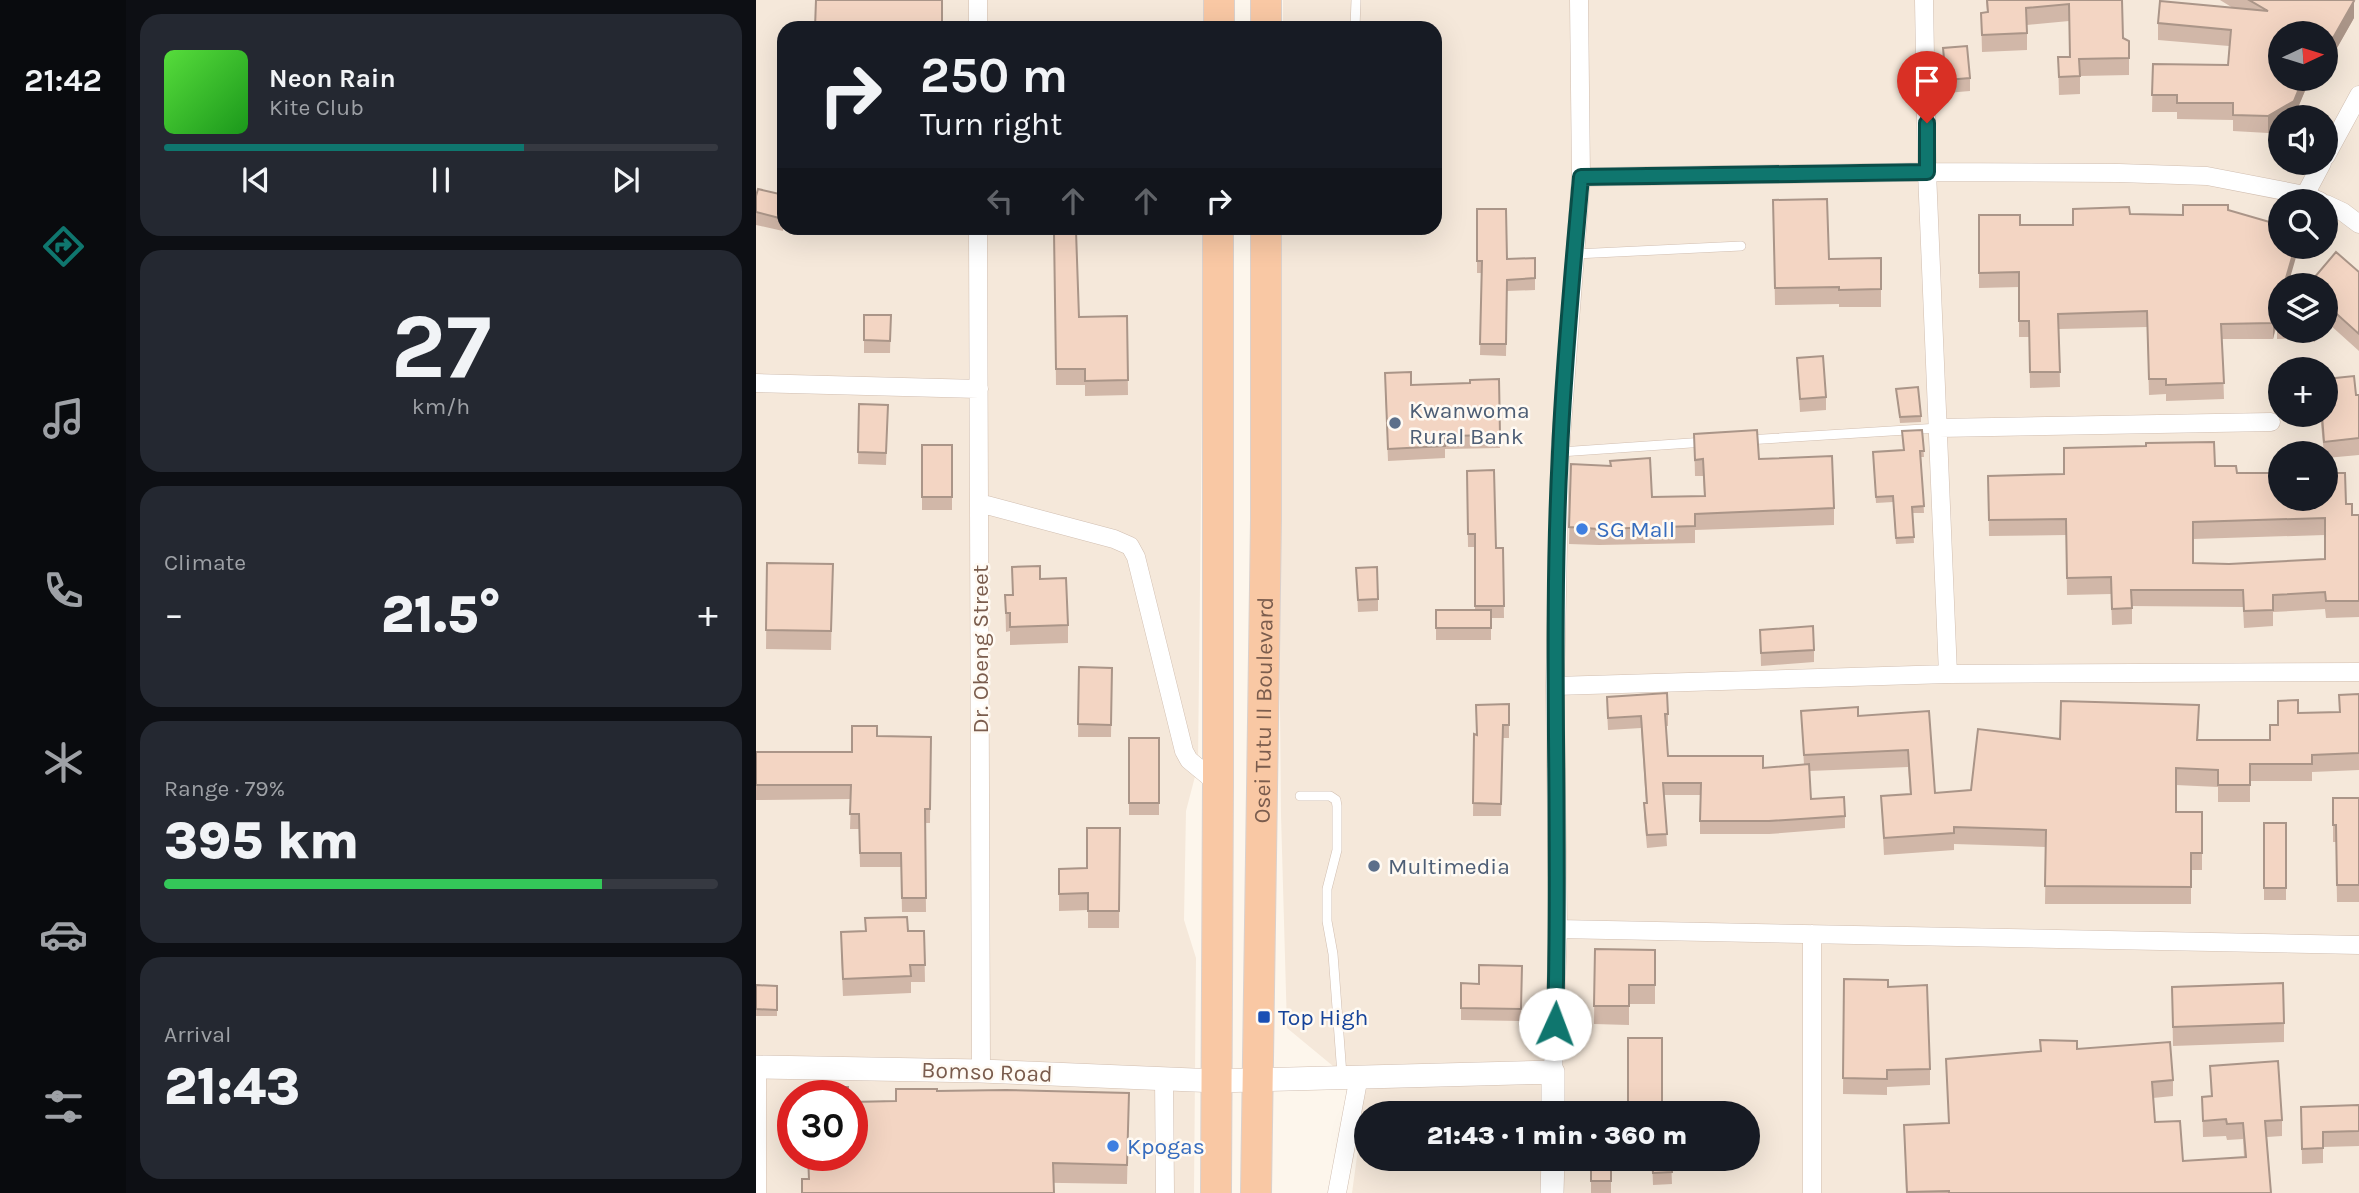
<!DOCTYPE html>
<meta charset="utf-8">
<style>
:root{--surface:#171b24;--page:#242831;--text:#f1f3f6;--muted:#9ea1a6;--line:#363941;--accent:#0f766e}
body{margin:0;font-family:Karla,sans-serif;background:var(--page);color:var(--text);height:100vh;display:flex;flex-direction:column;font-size:26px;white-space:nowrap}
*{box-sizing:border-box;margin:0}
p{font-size:23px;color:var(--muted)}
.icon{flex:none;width:38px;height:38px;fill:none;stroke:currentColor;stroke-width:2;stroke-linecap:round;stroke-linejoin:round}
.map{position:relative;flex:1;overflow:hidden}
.sheet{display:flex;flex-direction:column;gap:14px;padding:14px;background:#0d0f14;width:630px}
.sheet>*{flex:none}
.banner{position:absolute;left:21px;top:21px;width:665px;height:214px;border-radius:21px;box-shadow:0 7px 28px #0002;background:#171b24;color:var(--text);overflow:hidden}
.needle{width:46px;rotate:86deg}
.tools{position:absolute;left:1512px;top:21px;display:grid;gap:14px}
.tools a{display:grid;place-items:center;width:70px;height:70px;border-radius:50%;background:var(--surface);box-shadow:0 7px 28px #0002;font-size:35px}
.speed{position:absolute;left:21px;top:1080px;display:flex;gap:14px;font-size:35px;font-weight:700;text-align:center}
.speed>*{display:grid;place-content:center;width:91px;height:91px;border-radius:50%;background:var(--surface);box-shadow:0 7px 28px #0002;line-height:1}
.speed .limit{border:10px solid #d22;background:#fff;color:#111}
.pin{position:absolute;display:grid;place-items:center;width:60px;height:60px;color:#fff;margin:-72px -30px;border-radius:50% 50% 50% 0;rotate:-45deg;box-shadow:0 0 7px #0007}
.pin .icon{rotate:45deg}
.me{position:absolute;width:77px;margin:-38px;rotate:2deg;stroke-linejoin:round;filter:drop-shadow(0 0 5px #0008)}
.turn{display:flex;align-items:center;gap:24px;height:147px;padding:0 28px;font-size:32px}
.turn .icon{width:91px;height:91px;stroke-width:2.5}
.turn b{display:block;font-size:49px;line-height:60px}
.lanes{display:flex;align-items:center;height:66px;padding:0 28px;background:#0003;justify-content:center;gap:35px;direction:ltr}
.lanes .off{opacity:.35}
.big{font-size:52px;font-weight:800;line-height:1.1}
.sheet .tile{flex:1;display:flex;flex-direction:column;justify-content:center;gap:10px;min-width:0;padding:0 24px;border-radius:21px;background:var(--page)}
.sheet .dial{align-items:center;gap:0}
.dial b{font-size:91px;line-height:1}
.song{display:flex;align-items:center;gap:21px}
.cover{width:84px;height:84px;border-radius:10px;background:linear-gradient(135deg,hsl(110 70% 55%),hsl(120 70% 35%))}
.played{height:7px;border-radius:4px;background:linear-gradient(90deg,var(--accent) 65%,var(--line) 65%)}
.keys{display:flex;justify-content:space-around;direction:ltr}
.heat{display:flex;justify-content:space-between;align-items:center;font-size:38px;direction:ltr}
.charge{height:10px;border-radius:5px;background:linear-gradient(90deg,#34c759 79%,var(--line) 0)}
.trip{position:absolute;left:598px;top:1101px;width:406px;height:70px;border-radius:35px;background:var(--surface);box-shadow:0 7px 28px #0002;font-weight:800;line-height:70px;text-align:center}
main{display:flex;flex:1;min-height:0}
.tab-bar{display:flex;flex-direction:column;width:126px;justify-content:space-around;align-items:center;background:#090b0e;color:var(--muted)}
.tab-bar .icon{width:49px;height:49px}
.tab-bar .current{color:var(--accent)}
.tab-bar b{font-size:32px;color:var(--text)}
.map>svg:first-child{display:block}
.residential{fill:#f5e8da;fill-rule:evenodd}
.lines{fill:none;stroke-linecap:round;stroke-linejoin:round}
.service-casing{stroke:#d1beb0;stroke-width:10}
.minor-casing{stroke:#d1beb0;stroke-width:19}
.tertiary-casing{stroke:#d1beb0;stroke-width:24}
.trunk-casing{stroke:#dad1cd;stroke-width:32}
.service{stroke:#fff;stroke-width:9}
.minor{stroke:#fff;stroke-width:18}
.tertiary{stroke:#fff;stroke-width:23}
.trunk{stroke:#f9c8a4;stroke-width:30}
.wall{fill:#d1b7a8;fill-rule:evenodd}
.shaded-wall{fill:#aa9588}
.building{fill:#f3d5c3;stroke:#aa9588;stroke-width:2;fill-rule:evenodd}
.route-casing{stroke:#0a4d48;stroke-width:18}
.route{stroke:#0f766e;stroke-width:12}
.service-dot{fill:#5c6f8a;stroke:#fffaf3;stroke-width:2.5}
.shop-dot{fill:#3f7fe0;stroke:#fffaf3;stroke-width:2.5}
.transit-dot{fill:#1a4fb4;stroke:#fffaf3;stroke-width:2.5}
.labels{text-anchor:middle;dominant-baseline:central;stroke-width:5;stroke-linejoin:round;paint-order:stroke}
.service-label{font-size:23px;fill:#4e5e75;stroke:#fffaf3;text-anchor:start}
.shop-label{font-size:23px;fill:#366cbe;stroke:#fffaf3;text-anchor:start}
.street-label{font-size:23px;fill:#7a5c4d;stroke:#fffaf3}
.transit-label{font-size:23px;fill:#164399;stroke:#fffaf3;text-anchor:start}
</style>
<main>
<nav class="tab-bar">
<b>21:42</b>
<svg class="icon current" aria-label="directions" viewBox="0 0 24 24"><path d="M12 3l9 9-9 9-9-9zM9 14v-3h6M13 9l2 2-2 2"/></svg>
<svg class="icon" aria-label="music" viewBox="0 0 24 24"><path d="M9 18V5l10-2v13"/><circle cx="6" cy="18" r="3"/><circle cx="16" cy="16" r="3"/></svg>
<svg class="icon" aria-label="phone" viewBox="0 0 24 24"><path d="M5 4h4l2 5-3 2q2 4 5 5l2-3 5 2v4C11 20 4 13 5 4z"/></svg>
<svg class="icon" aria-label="climate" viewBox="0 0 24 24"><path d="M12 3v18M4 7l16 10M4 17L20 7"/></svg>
<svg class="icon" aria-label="car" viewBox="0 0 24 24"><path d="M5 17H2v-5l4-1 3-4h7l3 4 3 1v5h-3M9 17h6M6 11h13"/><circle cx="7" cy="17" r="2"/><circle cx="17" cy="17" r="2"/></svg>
<svg class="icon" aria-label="filters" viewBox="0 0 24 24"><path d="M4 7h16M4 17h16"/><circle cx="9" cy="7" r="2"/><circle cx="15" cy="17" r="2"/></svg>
</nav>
<section class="sheet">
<div class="tile">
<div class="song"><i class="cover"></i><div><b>Neon Rain</b><p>Kite Club</p></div></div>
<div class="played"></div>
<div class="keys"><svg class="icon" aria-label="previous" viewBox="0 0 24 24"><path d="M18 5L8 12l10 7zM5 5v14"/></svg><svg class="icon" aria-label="pause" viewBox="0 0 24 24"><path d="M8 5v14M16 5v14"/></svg><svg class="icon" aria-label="next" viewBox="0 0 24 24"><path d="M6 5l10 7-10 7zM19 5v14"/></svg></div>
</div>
<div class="tile dial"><b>27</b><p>km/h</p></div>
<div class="tile"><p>Climate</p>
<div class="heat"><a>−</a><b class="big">21.5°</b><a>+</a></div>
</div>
<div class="tile"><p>Range · 79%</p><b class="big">395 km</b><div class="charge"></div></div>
<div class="tile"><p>Arrival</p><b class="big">21:43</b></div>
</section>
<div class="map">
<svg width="1603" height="1193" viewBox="0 0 1603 1193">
<rect width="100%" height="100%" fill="#fdf6ec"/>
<path class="residential" d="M0,0H451L450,28H28V228H448L442,765L430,811L428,920L440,958L438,1193H0ZM37,1096H96V1155H37Z
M527,0H1603V1193H596L606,1120L589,1076L531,1028L525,815L521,387L523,228H679V28H527ZM1524,33H1570V79H1524ZM1524,117H1570V163H1524ZM1524,201H1570V247H1524ZM1524,285H1570V331H1524ZM1524,369H1570V415H1524ZM1524,453H1570V499H1524ZM611,1113H992V1158H611Z"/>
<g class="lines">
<defs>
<path id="service" d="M599,28L600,0
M819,254L985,246
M991,440L1183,428
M804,452L949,442
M544,796H574L580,800L581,806V850L571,889V921L577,954L586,1075"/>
<path id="minor" d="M222,0V28
M1168,0L1171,172L1192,674
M1570,156L1603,95
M825,177L1171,172L1363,173L1451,176L1549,195L1564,201
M1549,195L1566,163
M1570,204L1587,212L1603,224
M222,228L225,1071
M0,383L223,389
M1183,428L1515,422
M223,503L358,539L374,546L380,557L428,751L433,760L462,784
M799,686L1192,674L1603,672
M802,929L1603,945
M1056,934V1193
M797,1072L802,929L799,686L804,452L825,177L823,0
M408,1078L409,1193
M1,1193V1067
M581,1193L603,1076"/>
<path id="tertiary" d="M0,1067L225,1071L461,1081L797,1072V1113
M796,1193L797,1158"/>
<g id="trunk">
<path d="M463,28V0"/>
<path d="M510,28V0"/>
<path d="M460,1193L462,784V228"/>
<path id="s1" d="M500,1193L510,520V228"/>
</g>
</defs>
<use href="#service" class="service-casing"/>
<use href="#minor" class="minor-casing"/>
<use href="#tertiary" class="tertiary-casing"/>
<use href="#trunk" class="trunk-casing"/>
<use href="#service" class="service"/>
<use href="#minor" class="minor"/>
<use href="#tertiary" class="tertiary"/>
<use href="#trunk" class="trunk"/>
</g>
<path class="wall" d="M1230,0H1366L1367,38L1373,41V75L1324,76V94L1303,95L1302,57H1313V21L1271,25V50L1226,52L1225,13L1231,12Z
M1464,0H1596L1598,18L1577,55L1570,50V33H1524V79H1554L1538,117L1512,133L1477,131V120L1421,119V112H1396L1397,64L1472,65L1473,46L1402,40V23L1477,8Z
M1187,48L1214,78V91L1190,93Z
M28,195L27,231L0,225V196Z
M1017,200L1073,259L1125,258V307H1083V304L1019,305Z
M721,209L751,259L779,258V290L751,291L750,356L724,355L726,273H721Z
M1472,210L1524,285V312L1522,320L1524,317V331H1567L1558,342L1554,338L1521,339V325L1517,339H1466L1468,399L1410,401V394L1393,395L1391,327L1303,329L1304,387L1274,388L1273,337H1263V287L1223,288V215L1264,225H1317L1374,214L1427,215Z
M326,228H358V231L326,230Z
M298,232L323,317L371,316L372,395L329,396V385H300Z
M1603,272V351L1573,324L1570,285Z
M108,315H135L134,353H108Z
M1041,358L1070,397V410L1044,412Z
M743,379L744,448L689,449V458L632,461L629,386L714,383Z
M1140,389L1165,416V422L1144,423Z
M1600,395H1603V455L1570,458V453H1568L1564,415H1570Z
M103,404L132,405L130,465L102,464Z
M1166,430L1168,457H1165L1168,513H1156L1158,543L1140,544L1137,502L1120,503L1117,458L1147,450L1146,431Z
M938,434L1003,459L1078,508V525L939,530V543L843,545L813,544L815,464L896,497L948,496L947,476H939Z
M166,445H196V510H166Z
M1459,466L1590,504L1596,515H1603V617L1570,618L1569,609L1517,612V626L1488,628L1487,607L1376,606V624L1356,625L1355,594L1311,595L1310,535L1233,536L1232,476L1308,474ZM1569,535V559L1473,564L1437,563V539Z
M711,471L740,548H747L748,618H735V640H680V610H719V547H712Z
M11,563L77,564L75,650L10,649Z
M256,567L284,579L312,625V643L254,645V631L250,632L249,595H256Z
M600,568L622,599V611L602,612Z
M1004,630L1058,650V662L1005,666Z
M323,667L356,668L355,737H322Z
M1603,694V770L1556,772V781H1494V802H1462V787L1420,785V812H1446V870H1435V904H1289L1290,847L1198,844V850L1128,855L1125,796L1154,794L1152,767L1053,771L1055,799L1089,816V828L1013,834H944V795H908L911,846L891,848L888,815V803H890L885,728L852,730L851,709V697L912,714V726H910L912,756L1007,768L1048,765L1045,711L1102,716L1173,711L1179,793L1215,790L1304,739L1443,722L1442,740H1514L1522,725L1542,713L1583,712V695Z
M753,704V738H747L745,816H717L718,734H721Z
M121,736L175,737L174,823H169L170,912H146L145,867H104L103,829H94L95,799L0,800V752H96Z
M373,738H403V815H373Z
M1577,798H1603V902H1581L1580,842H1577Z
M1508,823H1530V900H1508Z
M364,828L363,928H332V910L303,911V869L331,868Z
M152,931H168L169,982H155V993L87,996L85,949Z
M839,949L899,950V1004H873V1025L838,1024Z
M766,966L765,1021L705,1020V983L723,984Z
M1088,979L1132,987L1174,1069V1085L1131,1087V1095L1087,1094Z
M0,985L21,986V1016H0Z
M1416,987L1528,1023V1042L1417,1046Z
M1321,1049L1417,1080V1096L1397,1098L1399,1122L1427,1161L1488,1157L1487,1139L1471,1140L1470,1136L1447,1137L1446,1097L1455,1096L1454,1066L1526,1120V1136L1511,1137L1515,1193H1150L1148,1125L1193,1123L1190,1059Z
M181,1091L373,1093L371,1184L52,1179L140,1101Z
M1603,1105V1146L1567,1147V1163L1546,1164L1545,1107Z
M835,1158H855V1193H835Z
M896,1158H915L916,1184L897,1185Z"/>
<path class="shaded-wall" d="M1598,1V18L1577,55V38Z
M1547,79H1554L1538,117H1524V126L1512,133V116Z
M1539,247H1543L1532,285H1528Z
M1524,297V312L1522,322H1521L1517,339V323Z
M1573,307V324L1570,328V311Z
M1558,331H1567L1558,342Z"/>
<path class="building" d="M60,0H186V28H59Z
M1231,0H1366L1367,38L1373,41V58L1323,59L1324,76L1303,77L1302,57H1314L1313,4L1270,8L1271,33L1226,35L1225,13L1232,12Z
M1493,0H1596L1598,1L1577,38L1567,32V33H1524V79H1547L1538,101L1512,116L1477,115V103H1421V95H1396L1397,64L1472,65L1475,30L1402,23L1404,1L1512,11Z
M1211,46L1214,78L1190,80L1187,48Z
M2,189L28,195L27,219L0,212V196Z
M1071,199L1073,259L1125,258V289L1083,290V287L1019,288L1017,200Z
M1427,205H1472V210L1524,225V247H1539L1528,285H1524V297L1517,323L1465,324L1468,383L1410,385V379H1393L1391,311L1302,314L1304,372H1274L1273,321H1263V272L1223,273V215H1264V225H1317V209L1373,207L1374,214L1427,215Z
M721,209H750L751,259L779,258V278L751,280L750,344H724L726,261H721Z
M320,231L323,317L371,316L372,380L329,381V369H300L298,232Z
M1580,252L1603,272V334L1573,307L1570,311V285H1552Z
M108,315H135L134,341L108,340Z
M1067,356L1070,397L1044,399L1041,358Z
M655,372V385L714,383V380L743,379L744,435L689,436V446L632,449L629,373Z
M1598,376L1600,395H1603V438L1568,442L1566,415H1570V379Z
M1162,387L1165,416L1144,417L1140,389Z
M103,404L132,405L130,453L102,452Z
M1001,430L1003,459L1076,456L1078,508L939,514V526L843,529L813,527L815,464L855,466L854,461L894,458L896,497L949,496L947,459L939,460L938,434Z
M1166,430L1168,451H1164L1168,506L1156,507L1158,537L1140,538L1137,496L1120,497L1117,452L1148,450L1146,431Z
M1458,442L1459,466H1480L1481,473H1524V499H1570V473H1589L1590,504H1596V515H1603V601H1570L1569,592L1517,595V610L1488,611L1487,590H1375L1376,608L1356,609L1355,577L1311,578L1310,519L1233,520L1232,476L1308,474V448L1390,446V443ZM1569,518V559L1473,564L1437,563V522Z
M166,445H196V497H166Z
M738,470L740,548H747L748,606H719V534H712L711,471Z
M11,563L77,564L75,631L10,630Z
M284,566V579L310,578L312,625L254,627V613H250L249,595H257L256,567Z
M621,567L622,599L602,600L600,568Z
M680,610H735V628H680Z
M1057,626L1058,650L1005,653L1004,630Z
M323,667L356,668L355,725L322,724Z
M911,693L912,714H909L912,756H1007V768L1053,764L1055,799L1088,797L1089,816L1013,821H944L945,783H907L911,834L891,835L888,803H891L885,716L852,718L851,697Z
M1603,694V753L1556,755V764H1494V785H1462V770L1420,768V812H1446V853H1435V887L1289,886L1290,830L1198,827V833L1128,838L1125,796L1155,794L1152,750L1048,755L1045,711L1102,707V716L1173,711L1179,793L1215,790L1222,729L1304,739L1305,701L1443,705L1441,740H1514V725H1522V701L1542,700V713L1584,712L1583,695Z
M753,704V725H747L745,804L717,803L718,734L721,735L720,705Z
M96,726H121V736L175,737L174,809H169L170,898H146L145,853H104L103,814H94L95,785H0V752H96Z
M373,738H403V803H373Z
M1577,798H1603V885H1581L1580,825H1577Z
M1508,823H1530V888H1508Z
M331,828H364L363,911H332V893L303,894V869L331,868Z
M151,917L152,931H168L169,965H154L155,976L87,979L85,932L110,931L109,918Z
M839,949L899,950V985H873V1006H838Z
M723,965L766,966L765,1009L705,1008V983L723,984Z
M1088,979L1132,980V987L1171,985L1174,1069L1131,1070V1079L1087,1078Z
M1527,983L1528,1023L1417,1027L1416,987Z
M0,985L21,986V1010L0,1009Z
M872,1038H906V1113H872Z
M1284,1040L1321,1041V1049L1414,1042L1417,1080L1396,1082L1399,1122L1424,1121L1427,1161L1490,1157L1487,1123L1471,1124L1470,1119L1447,1121L1446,1097L1456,1096L1454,1066L1522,1061L1526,1120L1509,1121L1515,1193H1193V1191L1151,1192L1148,1125L1193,1123L1190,1059L1285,1051Z
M52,1087H92V1096H52Z
M140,1089H181V1091L250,1090L373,1093L371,1165L297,1163L298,1193H46V1179H53L52,1155H96V1102L140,1101Z
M1603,1105V1131L1567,1132V1148L1546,1149L1545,1107Z
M835,1158H855V1181H835Z
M896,1158H915L916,1172L897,1173Z"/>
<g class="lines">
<defs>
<path id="route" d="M799,1024C805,833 794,642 804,452C808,360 817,268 825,177L1171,172V123"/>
</defs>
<use href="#route" class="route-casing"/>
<use href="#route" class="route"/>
</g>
<g class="service-dot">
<circle cx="639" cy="423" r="7"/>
<circle cx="618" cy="866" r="7"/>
</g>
<g class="shop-dot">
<circle cx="826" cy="529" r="7"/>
<circle cx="357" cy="1146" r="7"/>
</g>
<rect class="transit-dot" x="501" y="1010" width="14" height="14" rx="3.5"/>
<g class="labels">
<g class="service-label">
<text x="653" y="410">Kwanwoma<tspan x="653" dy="26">Rural Bank</tspan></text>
<text x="632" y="866">Multimedia</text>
</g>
<g class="shop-label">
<text x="840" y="529">SG Mall</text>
<text x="371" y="1146">Kpogas</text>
</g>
<g class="street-label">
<text transform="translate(224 649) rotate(-90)">Dr. Obeng Street</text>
<text stroke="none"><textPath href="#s1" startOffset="483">Osei Tutu II Boulevard</textPath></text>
<text transform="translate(231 1072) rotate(2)">Bomso Road</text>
</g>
<g class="transit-label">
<text x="522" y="1017">Top High</text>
</g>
</g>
</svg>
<div class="tools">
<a><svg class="needle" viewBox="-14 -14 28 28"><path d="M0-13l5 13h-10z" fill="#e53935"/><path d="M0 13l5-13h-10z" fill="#9ea1a6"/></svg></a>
<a><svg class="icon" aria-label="sound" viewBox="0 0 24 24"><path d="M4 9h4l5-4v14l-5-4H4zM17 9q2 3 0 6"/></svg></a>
<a><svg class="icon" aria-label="search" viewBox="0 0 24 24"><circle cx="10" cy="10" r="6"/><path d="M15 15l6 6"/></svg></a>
<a><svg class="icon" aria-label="layers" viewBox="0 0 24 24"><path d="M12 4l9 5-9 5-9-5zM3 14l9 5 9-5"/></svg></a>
<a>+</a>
<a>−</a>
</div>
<div class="speed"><div class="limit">30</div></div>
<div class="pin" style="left:1171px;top:123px;background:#d93025"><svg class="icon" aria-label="arrive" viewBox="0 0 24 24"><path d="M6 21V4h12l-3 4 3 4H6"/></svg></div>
<svg class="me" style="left:799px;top:1024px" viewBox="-20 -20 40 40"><circle r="19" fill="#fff"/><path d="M0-13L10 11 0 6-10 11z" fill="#0f766e"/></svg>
<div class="trip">21:43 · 1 min · 360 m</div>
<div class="banner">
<div class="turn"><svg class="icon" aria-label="right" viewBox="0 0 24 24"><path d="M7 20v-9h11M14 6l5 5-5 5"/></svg><div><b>250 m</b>Turn right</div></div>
<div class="lanes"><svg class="icon off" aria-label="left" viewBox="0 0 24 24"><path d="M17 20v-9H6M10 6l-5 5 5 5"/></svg><svg class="icon off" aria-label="ahead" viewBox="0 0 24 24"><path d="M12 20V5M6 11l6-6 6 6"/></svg><svg class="icon off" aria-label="ahead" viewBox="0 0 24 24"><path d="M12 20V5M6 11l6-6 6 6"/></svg><svg class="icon" aria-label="right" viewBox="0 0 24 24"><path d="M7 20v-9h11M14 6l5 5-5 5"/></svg></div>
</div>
</div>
</main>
